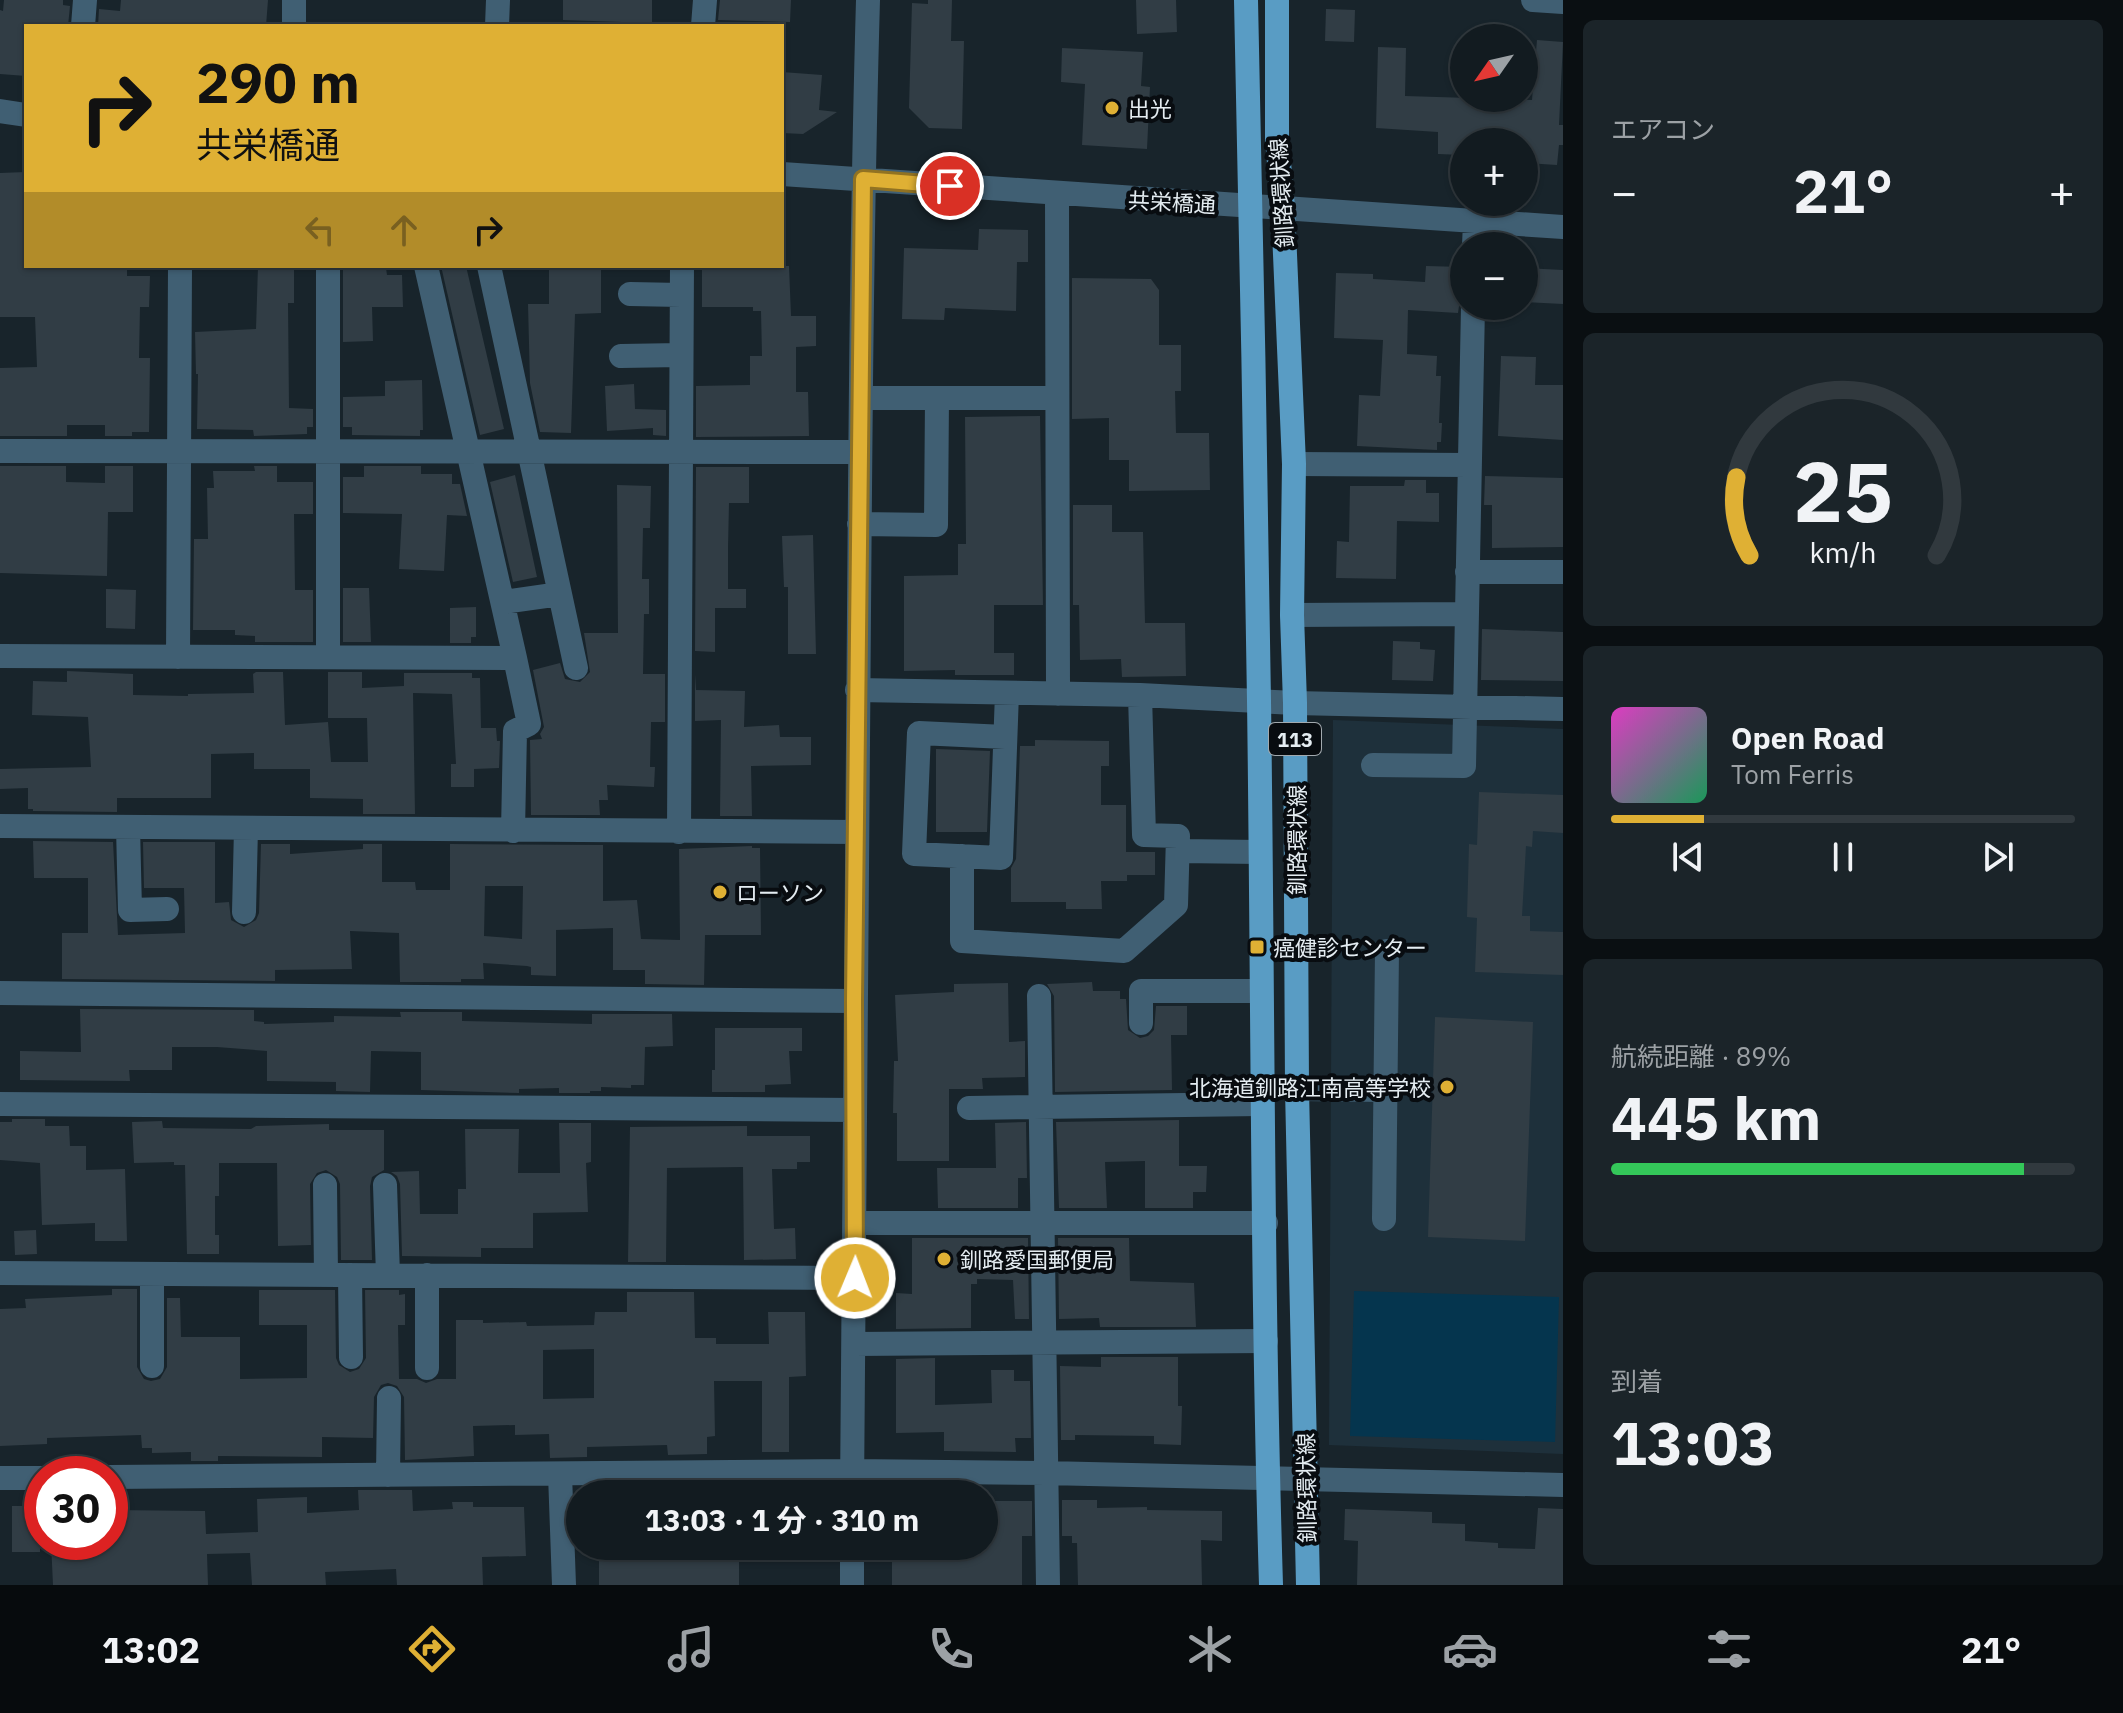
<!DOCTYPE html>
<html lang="ja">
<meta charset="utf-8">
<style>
:root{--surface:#121b20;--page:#1b2429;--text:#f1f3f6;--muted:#9ca1a5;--line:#31393e;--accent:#dfb034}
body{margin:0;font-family:"IBM Plex Sans","Noto Sans JP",sans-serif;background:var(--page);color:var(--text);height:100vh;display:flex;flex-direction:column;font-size:30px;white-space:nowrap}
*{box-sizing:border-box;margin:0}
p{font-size:26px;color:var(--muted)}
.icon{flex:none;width:44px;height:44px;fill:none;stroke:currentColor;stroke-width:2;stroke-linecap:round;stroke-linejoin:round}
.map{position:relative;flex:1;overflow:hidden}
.details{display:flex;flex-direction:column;gap:20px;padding:20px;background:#0a0f12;width:560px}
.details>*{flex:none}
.hud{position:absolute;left:24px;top:24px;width:760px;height:244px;border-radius:0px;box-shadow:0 2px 6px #0004,0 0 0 2px var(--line);background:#dfb034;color:#111;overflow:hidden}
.needle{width:52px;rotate:236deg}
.tools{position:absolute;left:1450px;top:24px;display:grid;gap:16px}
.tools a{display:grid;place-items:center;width:88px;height:88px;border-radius:50%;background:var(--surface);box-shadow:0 2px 6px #0004,0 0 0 2px var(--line);font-size:40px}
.speed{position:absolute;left:24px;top:1456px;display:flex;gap:16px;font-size:40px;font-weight:700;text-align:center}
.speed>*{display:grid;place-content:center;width:104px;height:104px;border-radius:50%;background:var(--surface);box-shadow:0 2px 6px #0004,0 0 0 2px var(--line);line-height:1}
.speed .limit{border:12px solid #d22;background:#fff;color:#111}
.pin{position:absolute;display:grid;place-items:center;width:68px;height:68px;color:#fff;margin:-34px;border:4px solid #fff;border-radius:50%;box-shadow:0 2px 8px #0007}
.me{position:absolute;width:88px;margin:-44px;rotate:1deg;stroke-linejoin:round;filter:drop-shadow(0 0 6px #0008)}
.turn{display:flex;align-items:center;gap:28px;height:168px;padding:0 40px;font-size:36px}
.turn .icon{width:104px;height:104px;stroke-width:2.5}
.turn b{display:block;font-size:56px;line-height:68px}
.lanes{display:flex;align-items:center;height:76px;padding:0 40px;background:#0003;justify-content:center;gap:40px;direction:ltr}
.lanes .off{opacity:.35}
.big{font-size:60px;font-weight:700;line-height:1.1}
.details .tile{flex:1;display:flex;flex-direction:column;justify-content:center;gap:12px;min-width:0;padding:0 28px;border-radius:12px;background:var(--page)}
.details .dial{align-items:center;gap:0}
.dial svg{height:208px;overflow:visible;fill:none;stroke:var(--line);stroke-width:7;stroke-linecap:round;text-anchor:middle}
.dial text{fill:var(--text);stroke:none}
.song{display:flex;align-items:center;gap:24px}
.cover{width:96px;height:96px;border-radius:12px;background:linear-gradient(135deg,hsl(310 70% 55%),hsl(150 70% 35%))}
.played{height:8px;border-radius:4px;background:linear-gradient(90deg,var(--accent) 20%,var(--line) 20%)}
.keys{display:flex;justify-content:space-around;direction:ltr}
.heat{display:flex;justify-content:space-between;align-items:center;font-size:44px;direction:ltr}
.charge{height:12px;border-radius:6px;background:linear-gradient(90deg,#34c759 89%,var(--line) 0)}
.trip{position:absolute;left:566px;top:1480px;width:432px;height:80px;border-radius:40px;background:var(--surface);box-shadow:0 2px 6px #0004,0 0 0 2px var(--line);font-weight:700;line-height:80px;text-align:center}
.tabs{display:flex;height:128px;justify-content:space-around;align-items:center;background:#070b0d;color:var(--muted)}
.tabs .icon{width:56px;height:56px}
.tabs .active{color:var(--accent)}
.tabs b{font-size:36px;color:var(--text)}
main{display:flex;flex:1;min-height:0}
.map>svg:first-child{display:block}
.built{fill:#1e303b}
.green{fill:#05354e}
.building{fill:#313d45;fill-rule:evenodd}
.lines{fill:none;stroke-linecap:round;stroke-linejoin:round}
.minor{stroke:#405f73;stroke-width:24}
.major{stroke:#599cc4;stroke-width:24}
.route-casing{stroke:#917222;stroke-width:20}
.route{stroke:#dfb034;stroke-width:14}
.poi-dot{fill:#dfb034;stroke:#080c10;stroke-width:3}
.labels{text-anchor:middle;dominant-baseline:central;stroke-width:8;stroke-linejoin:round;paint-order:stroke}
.shield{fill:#080c10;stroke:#a2a9ae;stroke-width:2}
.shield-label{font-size:20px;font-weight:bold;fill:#e4ecf1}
.poi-label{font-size:22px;fill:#e4ecf1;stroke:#080c10;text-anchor:start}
.street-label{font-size:22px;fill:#e4ecf1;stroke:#080c10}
</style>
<main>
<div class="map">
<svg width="1563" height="1585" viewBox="0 0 1563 1585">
<rect width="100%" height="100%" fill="#18242b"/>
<path class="built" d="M1333,720L1563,729V1454L1329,1445Z"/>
<path class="green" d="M1354,1291L1559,1297L1555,1442L1350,1436Z"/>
<path class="building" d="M4,0H63V5L70,6L68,26H26V76L0,74V10L3,11Z
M121,0H268L266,26H98L99,9L120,11Z
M563,0H652V23L563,20Z
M720,0H791L790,22L718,20Z
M928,0H952L951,41H964L962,129L929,128L909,108L912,3L928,4Z
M1136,0H1176L1177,32L1137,34Z
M1326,9L1355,10L1354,42L1325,41Z
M1537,40L1563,42L1559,125H1563V145H1559L1557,165L1526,163L1528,142H1464V155L1438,154V132L1376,128L1378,47L1406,48L1405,96L1532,100Z
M1062,48L1143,52L1141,86L1150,87L1147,149L1082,145L1085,84L1061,82Z
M782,72L822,75L819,110L837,112L803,134L782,133Z
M26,172V206H22L23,266H127V276H150L149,307H140L139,358H150L149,432H132V436H105V425H67V436H0V368L37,367L35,317H0V173Z
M979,229L1028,230V262H1017L1016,311L945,308L944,320L902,319L904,248L978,250Z
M258,266H294V303H288L289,408L313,409V427H307V434L254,436L253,430L197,429L198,374H196L195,332L256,329Z
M343,266L386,268L387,275H402L403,307H372L373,341L343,342Z
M441,266H466L504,429L480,435Z
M549,266H601V313L575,314L571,433L540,432L530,383L528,304H549Z
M702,266H789L791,316H816V346L796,347V392H808L809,436L696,437V386L750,385V356H762L761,311H753V307H702Z
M1426,266L1464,267V294L1460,299L1458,313L1408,310L1407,354L1437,356L1436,376H1441L1439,423H1442L1441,442H1437V450L1357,446L1359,395L1380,396L1383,340L1334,338L1336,273L1373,274V279L1425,282Z
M1524,268L1563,270V304L1524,302Z
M1072,278L1151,279L1159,290V345H1181V391H1175L1176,433H1209L1210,490L1129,491V460H1109V418L1072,419Z
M1501,356L1536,357L1535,385H1563V440L1498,436Z
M422,380L423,430H420V436L352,435V427H343V397L385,396V381Z
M634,384L635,409L666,410V436L653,435V428L607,431L605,386Z
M1040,416L1043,605H994V653H1014V675H955V670L904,671V576L958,575V544H966L965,417Z
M0,466H66V482L105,483V466H133V512H108L107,576L0,573Z
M254,466H277V482H313V514H294L295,590H313V642H255V636L235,635V630H193L194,539H208L207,488H214L213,471H255Z
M364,466H421V474H452V484H460L467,516L447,515L444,571L399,569L402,514L343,513V477H364Z
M696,467H749V503H729L728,548V589H746V608H715V652L695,651Z
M515,475L537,577L513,582L490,482Z
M1485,476L1563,478V547L1492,548V505H1484Z
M1405,480H1426V493H1439V522L1397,521L1396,579L1336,578L1337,541L1349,542L1350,486H1404Z
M617,485L651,486L650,528H643L642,579H649V614H644L643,674H665V722H651L650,767H655L654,787L607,785L608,800H599L600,815H531L530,740L542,739L540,734L544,727L533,670L560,663L565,679L580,682L590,672L584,633H618Z
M1073,505H1112V532H1143L1145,623H1185L1186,676L1122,677L1121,659L1080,660L1079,605H1073Z
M813,535L816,654H788V587H784L782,536Z
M343,588H369L371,642H343Z
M106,589L136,590L135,629L106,628Z
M476,607V637H471V643H450V608Z
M1482,629L1563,632V681L1481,680Z
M1393,641L1420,642V649L1435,650L1433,681L1392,680Z
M67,671L133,674V695L188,696V694L254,693L253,674L256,672H283L285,725L328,722L331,762H368L367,718H328V672H362V688L404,686V673H472V678H480L481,728H496L497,741H500L499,768L474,769V787H451V764H456L452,694L413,693L415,814H363V799L310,798V769H254V753L211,754V798H117V812L33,811V809H28V788L0,789V769L91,767L88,717L32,715L33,681L67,682Z
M695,674L696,690L745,691L744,727L779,725L780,737H811V765L751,766L752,816H720L721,720L695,721Z
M1035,740L1109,741V766H1101V805H1126V852H1155V875H1127V881H1101L1102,909H1066V902H1011V868L1016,859L1020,746H1035Z
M936,749L990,751L987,832H936Z
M1479,792L1563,795V833L1533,831L1532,847L1526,846L1522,916H1530V931L1563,932V975L1475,972L1477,918L1467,917L1469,844L1477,845Z
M33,841L113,842L118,935L185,933L184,888H144L143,842H215V903L229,902L231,920L244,927L256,920L259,913L261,844H290V854L363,849V844H382V882H415L416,890H450V844L603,845V901L637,900L641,939L680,940L679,849L752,846V848H760L761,935H705L704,985L645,984V970H613V928L556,930V976L531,975V967L527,966L483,963L484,979H461V982H400L399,933L350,931L352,969L275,970V981L62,979V933H88V878H34ZM485,886H523L522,939L484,936Z
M1092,982L1093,991H1120V999H1126L1128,1030L1140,1038L1148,1036L1154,1030L1156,1006H1187V1035H1171L1172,1090L1055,1092L1054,996L1047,984Z
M1008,983L1009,1042L1025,1041V1077L982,1078L983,1089H949V1161H897V1113H893L894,1061H898L895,995L954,992V984Z
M80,1009L254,1010V1021L264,1022V1024L334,1022V1016L401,1017L400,1012H462V1021L592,1024V1014H672L673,1046L645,1047L644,1085H631V1088L601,1087V1091H590V1093H559V1088L519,1089V1093L421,1090V1052L371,1051L370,1092L336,1091V1082L267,1081V1051L217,1047H172V1070H129L130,1081L20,1080V1051L81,1052Z
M1435,1017L1533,1022L1525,1241L1428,1237Z
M715,1028H802V1051H789L791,1084L765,1085V1092H712V1070H715Z
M12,1119H45V1126H69L70,1146H86V1170L125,1169L127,1241H95V1223L42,1225L40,1163L0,1160V1122H12Z
M1179,1120V1166H1207L1206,1192H1193V1208H1145V1161L1105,1162L1107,1208H1059L1056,1122Z
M162,1121L163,1128L251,1129L256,1126L329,1124V1130H384V1170L372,1177L370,1186L372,1260H341L340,1184L337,1177L326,1170L317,1173L310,1184L311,1245L278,1246L277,1163H219V1196H215V1235H219V1254H187L185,1165H174V1162L134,1163L132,1122Z
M1026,1122L1027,1178H1018V1208H938L937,1168H996L995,1123Z
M559,1123H591V1162L586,1163L588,1212L533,1213V1248H481V1257L402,1256L400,1184L397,1176L391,1172L419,1171L420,1214H458V1189H466L465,1129H519L518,1173H560Z
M747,1126V1136H810V1162H797V1169H772L774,1229L795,1228L796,1259L744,1260L743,1167L667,1168L666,1262H628L630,1127Z
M36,1230L37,1254L15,1255L14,1231Z
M912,1238H1028L1029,1319H1015L1013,1280L977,1279V1284H971V1328L896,1329V1293L912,1294Z
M1058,1238H1129L1130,1281L1194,1283L1196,1327H1100L1099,1318L1059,1319Z
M112,1289H137V1367L144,1379L151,1381L160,1379L167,1367V1298H180L181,1337H240V1379L307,1378V1325H259V1290H335L336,1358L339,1365L350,1372L359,1369L366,1358L365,1290H399V1295L405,1294V1325H398L399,1379H417L426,1383L437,1379H456V1320H483V1323L526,1322L527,1326L594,1325L595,1312H627V1292H694L695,1338H716V1344H769L768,1312H805L806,1376L789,1377V1452H762V1381H714L715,1436L707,1437V1454L668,1455L667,1445L587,1447V1457L550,1458L549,1434L515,1435V1425L473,1426L474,1456L405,1460L404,1397L397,1386L388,1383L381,1385L374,1397L373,1438L322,1437V1457L218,1456V1461H191V1452L152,1453V1448H142L141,1435L47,1438V1444L0,1446V1309L26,1308L25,1299L112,1295ZM594,1349V1398L543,1399V1350Z
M1101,1357H1178V1406H1182L1181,1445L1154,1444V1436L1075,1435V1440H1061L1060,1366L1101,1367Z
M935,1358V1405L992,1403L991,1370H1014V1381H1030L1031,1438H1015L1016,1452L944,1451V1432L896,1433V1359Z
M358,1490H412L413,1511L453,1509L452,1502H473V1507H524L526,1556L482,1557L483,1585H397L396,1569L325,1572L326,1585H252L250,1553L207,1554L208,1585H53L51,1542H110V1510L205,1511L206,1534L258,1532L257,1499L307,1497V1513L359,1510Z
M1062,1500H1097V1508L1147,1507V1510L1222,1511V1541L1201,1540L1202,1585H1078L1077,1543H1072V1536H1062Z
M991,1501H1032V1536H1022V1585H892V1549L984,1548V1519H991Z
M12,1506H40V1552H12Z
M1538,1508L1563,1509V1585H1357L1358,1541L1344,1540L1345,1509L1432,1512V1523L1465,1524V1541L1498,1543V1548L1535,1549Z
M599,1546H739V1585H599Z"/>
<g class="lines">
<path class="minor" d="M1533,0L1563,2
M83,26L85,0
M294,26V0
M497,26L498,0
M703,26L705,0
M0,111L26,115
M782,174L1563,227
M1057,194L1058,694
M1474,246L1475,221
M426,266L515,658
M489,266L576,668
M630,294L681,295
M621,356L680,355
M861,398H937
M0,451L860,452
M1294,464L1469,465
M859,524L936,525L937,398H1057
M1467,572H1563
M503,602L560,594
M1292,615L1466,614
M0,656L515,658L529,724L515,731L513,831
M178,657L180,266
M328,657V266
M857,690L1140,695L1295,703L1563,709
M1005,737L919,733L914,854L1001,858L1007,693
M1373,765L1464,766L1473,306
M0,826L857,832
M128,827L130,910L167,909
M679,832L682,266
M1178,851L1260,852
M962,856V941L1124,951L1176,905L1178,836L1144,835L1140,695
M244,912L246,828
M0,993L854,1001
M1039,996L1048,1585
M1141,1023V991H1260
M1297,1089L1385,1090
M0,1104L854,1110
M969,1108L1261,1104
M325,1185L326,1275
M385,1185L388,1275
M1384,1219L1387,951
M855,1223H1266
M0,1273L855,1278
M152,1274V1366
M350,1275L351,1357
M427,1275V1368
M854,1344L1266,1341
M560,1474L564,1585
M388,1475L389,1398
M110,1477L852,1471L1046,1473L1563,1485
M0,1478H42
M852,1494C854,1244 856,994 858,743C860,495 861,248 868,0
M852,1585V1546"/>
<path class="major" d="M1246,0C1251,234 1256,467 1259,701C1263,996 1262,1290 1271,1585
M1277,0V140L1283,208L1294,464L1292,615L1295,703L1297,1089L1308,1585"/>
</g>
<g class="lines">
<defs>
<path id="route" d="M855,1278L854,1001L863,179L950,186"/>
</defs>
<use href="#route" class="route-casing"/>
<use href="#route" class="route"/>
</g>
<g class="poi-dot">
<circle cx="1112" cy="108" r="8"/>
<circle cx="720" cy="892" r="8"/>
<rect x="1249" y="939" width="16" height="16" rx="4"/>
<circle cx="1447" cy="1087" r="8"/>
<circle cx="944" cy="1259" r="8"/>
</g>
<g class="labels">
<rect class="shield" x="1269" y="723" width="52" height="32" rx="6"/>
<g class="shield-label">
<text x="1295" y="739">113</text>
</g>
<g class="poi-label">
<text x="1128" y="108">出光</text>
<text x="736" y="892">ローソン</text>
<text x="1273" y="947">癌健診センター</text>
<text x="1431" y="1087" text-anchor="end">北海道釧路江南高等学校</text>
<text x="960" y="1259">釧路愛国郵便局</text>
</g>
<g class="street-label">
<text transform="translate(1281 193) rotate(-94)">釧路環状線</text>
<text transform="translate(1172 202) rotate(3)">共栄橋通</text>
<text transform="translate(1296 840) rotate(-90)">釧路環状線</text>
<text transform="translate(1306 1488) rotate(-91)">釧路環状線</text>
</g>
</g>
</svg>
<div class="tools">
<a><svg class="needle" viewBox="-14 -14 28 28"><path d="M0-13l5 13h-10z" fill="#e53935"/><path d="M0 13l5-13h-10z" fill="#9ca1a5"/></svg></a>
<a>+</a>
<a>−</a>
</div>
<div class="speed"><div class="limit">30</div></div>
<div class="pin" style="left:950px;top:186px;background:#d93025"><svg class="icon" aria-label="arrive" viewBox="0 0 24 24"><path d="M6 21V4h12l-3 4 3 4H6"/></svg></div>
<svg class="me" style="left:855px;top:1278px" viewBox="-20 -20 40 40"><circle r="17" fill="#dfb034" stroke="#fff" stroke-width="3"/><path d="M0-11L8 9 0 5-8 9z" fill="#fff"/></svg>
<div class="trip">13:03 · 1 分 · 310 m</div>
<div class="hud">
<div class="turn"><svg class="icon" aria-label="right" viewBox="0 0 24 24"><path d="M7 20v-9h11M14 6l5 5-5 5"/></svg><div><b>290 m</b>共栄橋通</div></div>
<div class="lanes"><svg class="icon off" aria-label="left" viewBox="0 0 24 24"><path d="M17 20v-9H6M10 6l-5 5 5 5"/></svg><svg class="icon off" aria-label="ahead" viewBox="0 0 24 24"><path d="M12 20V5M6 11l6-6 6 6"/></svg><svg class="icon" aria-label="right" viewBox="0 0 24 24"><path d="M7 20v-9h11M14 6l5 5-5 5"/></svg></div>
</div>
</div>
<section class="details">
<div class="tile"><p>エアコン</p>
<div class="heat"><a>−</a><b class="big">21°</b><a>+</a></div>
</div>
<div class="tile dial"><svg viewBox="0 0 100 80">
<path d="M14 69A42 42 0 1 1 86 69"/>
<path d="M14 69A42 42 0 0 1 9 39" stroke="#dfb034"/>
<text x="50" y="56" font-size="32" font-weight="700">25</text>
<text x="50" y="72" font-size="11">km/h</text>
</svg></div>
<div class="tile">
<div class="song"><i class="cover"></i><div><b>Open Road</b><p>Tom Ferris</p></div></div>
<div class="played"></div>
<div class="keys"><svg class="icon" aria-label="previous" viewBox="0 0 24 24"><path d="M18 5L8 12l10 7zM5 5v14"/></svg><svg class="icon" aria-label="pause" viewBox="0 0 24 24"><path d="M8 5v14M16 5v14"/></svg><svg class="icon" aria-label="next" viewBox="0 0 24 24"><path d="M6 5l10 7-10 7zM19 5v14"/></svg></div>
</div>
<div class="tile"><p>航続距離 · 89%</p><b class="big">445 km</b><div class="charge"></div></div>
<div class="tile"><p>到着</p><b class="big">13:03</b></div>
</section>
</main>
<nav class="tabs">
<b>13:02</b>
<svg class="icon active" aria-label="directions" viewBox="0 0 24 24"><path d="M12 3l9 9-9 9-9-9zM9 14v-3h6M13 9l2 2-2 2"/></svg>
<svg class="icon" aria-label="music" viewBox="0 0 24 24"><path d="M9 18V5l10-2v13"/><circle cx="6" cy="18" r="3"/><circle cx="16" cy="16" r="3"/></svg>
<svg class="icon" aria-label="phone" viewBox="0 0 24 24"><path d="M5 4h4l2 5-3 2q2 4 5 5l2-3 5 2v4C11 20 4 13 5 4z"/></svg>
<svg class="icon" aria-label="climate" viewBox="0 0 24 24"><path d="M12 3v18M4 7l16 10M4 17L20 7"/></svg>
<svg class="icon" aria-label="car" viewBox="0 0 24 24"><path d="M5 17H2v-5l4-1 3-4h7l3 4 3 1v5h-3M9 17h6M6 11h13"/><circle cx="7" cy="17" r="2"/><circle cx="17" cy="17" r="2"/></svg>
<svg class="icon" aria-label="filters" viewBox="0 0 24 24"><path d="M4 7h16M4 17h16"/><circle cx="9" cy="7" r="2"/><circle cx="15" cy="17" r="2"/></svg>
<b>21°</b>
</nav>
